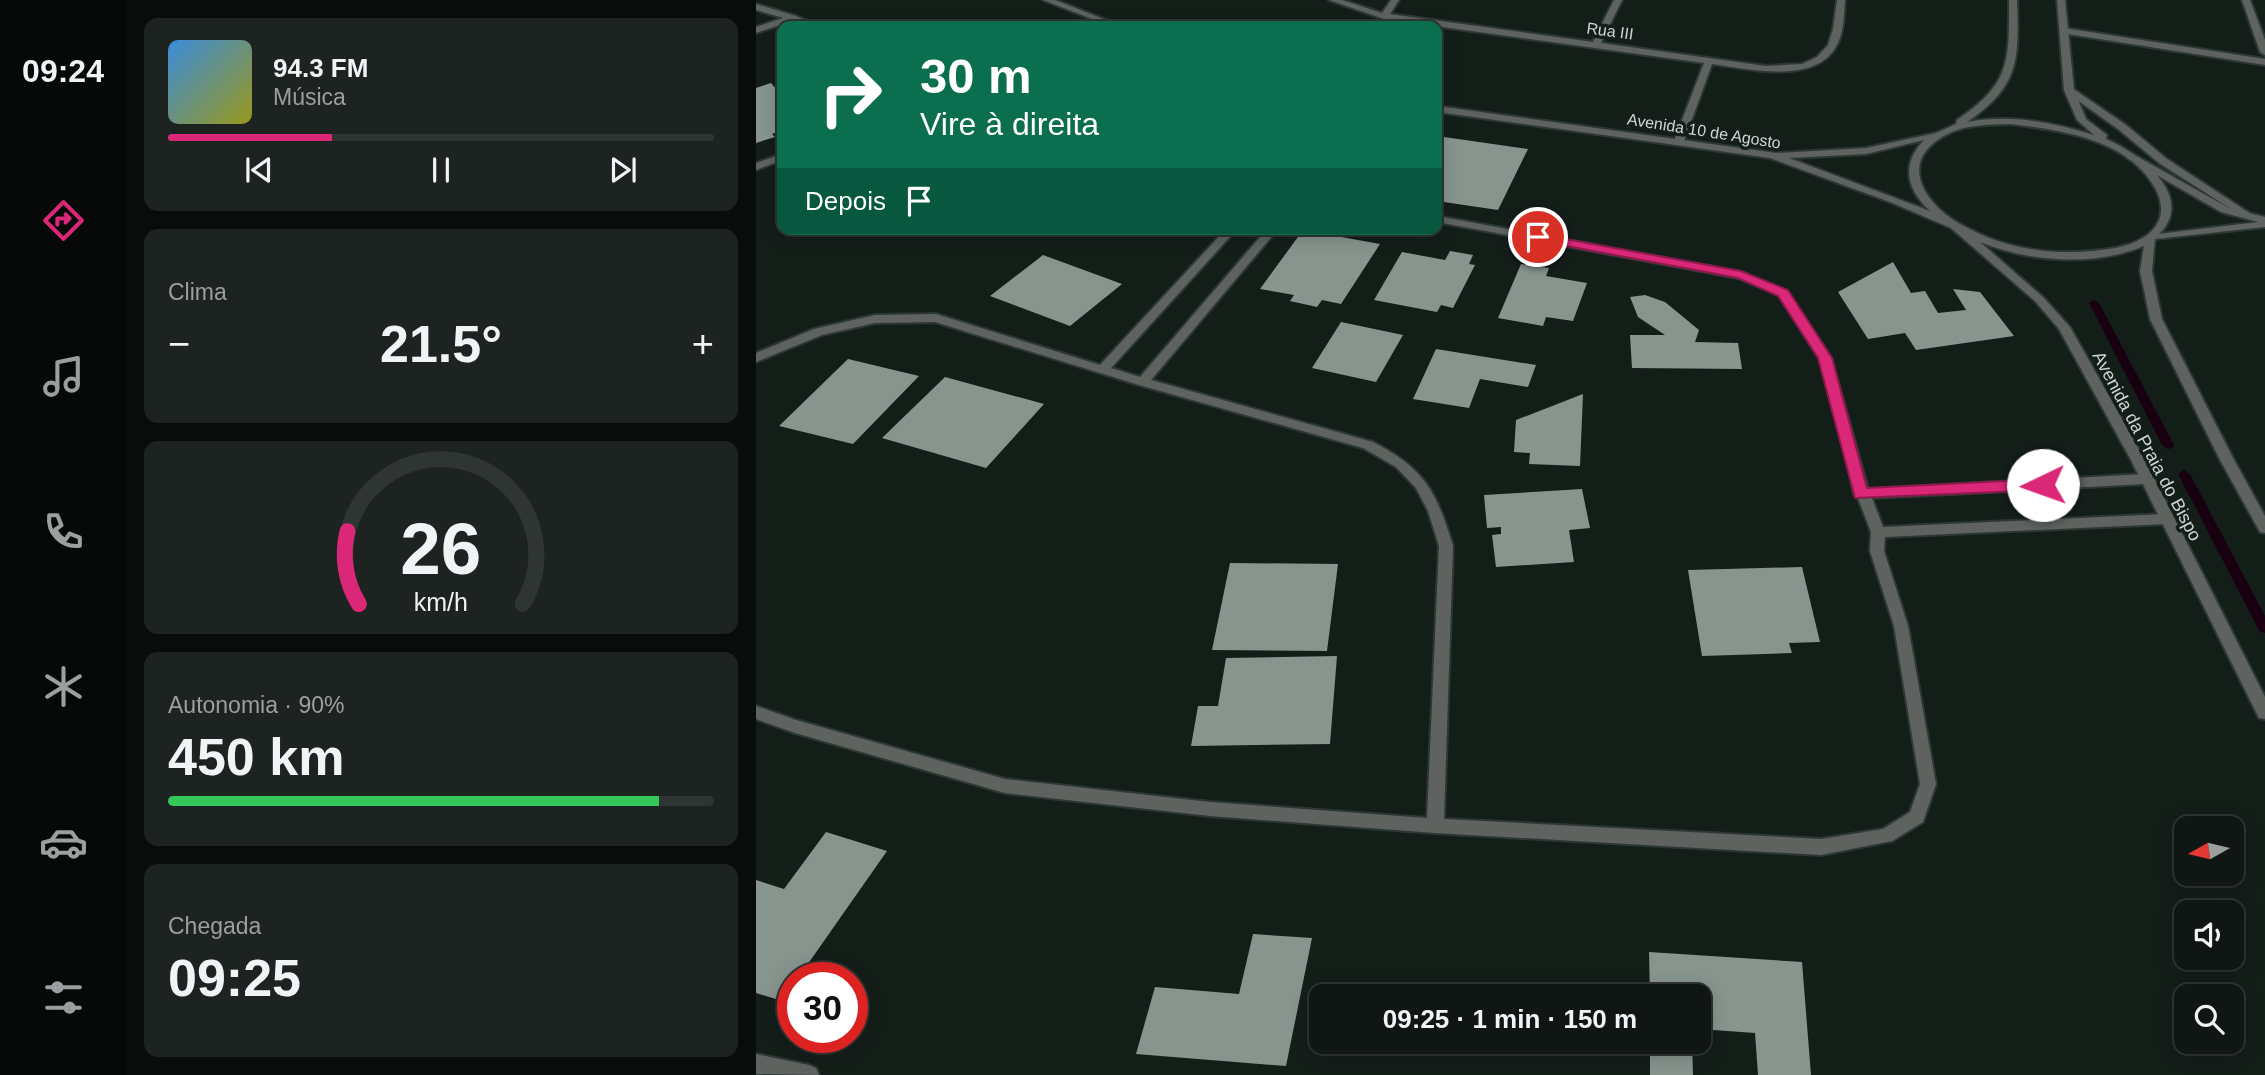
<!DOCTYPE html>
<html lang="pt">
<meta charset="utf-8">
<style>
:root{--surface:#0f1613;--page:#1d2321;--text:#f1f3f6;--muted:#9b9fa0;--line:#2f3533;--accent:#db2777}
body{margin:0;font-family:Helvetica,sans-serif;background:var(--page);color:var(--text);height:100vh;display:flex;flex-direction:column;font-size:26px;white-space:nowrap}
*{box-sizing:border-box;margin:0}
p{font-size:23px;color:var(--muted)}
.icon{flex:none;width:38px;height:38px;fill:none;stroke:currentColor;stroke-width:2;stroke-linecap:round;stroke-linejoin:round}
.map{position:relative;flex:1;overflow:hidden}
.side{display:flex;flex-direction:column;gap:18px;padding:18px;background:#080c0a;width:630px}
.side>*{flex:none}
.guide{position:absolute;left:21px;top:21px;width:665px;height:214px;border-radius:14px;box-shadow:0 4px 18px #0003,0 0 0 2px var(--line);background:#0b6e4f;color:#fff;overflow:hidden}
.needle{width:46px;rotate:262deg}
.tools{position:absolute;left:1418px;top:816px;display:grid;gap:14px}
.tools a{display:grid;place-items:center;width:70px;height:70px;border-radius:14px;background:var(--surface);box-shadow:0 4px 18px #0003,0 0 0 2px var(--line);font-size:35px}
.speed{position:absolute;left:21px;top:962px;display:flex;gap:14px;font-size:35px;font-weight:700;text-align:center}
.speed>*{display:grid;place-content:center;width:91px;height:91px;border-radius:50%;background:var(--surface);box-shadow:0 4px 18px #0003,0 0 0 2px var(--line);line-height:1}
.speed .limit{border:10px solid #d22;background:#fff;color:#111}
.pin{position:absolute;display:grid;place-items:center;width:60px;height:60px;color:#fff;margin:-30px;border:4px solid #fff;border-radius:50%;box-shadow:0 2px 7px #0007}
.me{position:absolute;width:77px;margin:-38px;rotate:267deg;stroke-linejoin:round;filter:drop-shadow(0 0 5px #0008)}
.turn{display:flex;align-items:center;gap:24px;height:147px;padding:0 28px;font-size:32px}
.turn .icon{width:91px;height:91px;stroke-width:2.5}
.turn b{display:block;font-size:49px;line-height:60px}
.then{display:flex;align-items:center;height:66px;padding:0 28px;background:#0003;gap:14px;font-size:26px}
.big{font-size:52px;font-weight:700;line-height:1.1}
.side .tile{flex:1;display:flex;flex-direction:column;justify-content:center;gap:10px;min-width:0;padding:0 24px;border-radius:14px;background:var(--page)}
.side .dial{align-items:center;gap:0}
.dial svg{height:182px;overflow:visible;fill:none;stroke:var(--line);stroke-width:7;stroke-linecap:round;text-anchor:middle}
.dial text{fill:var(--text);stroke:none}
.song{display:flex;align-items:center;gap:21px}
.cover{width:84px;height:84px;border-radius:10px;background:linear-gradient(135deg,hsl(210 70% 55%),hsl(60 70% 35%))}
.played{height:7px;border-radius:4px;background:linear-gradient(90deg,var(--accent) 30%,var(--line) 30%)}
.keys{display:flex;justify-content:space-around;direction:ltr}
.heat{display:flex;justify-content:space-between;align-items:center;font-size:38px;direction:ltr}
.charge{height:10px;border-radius:5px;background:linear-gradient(90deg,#34c759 90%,var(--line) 0)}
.trip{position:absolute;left:553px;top:984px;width:402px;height:70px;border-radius:14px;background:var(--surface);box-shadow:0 4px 18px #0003,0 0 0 2px var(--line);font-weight:700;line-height:70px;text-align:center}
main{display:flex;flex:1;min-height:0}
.tab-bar{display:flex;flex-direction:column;width:126px;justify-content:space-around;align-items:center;background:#060908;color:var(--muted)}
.tab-bar .icon{width:49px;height:49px}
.tab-bar .active{color:var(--accent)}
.tab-bar b{font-size:32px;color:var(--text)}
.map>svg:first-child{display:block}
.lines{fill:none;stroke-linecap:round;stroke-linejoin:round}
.stream{fill:#190010;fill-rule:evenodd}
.building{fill:#88958e}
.service-casing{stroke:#2e3833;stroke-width:4}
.minor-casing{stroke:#2e3833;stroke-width:4}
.tertiary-casing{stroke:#2e3833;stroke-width:4}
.service{fill:#5e6360;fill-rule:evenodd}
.minor{fill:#5e6360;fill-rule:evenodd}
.tertiary{fill:#5e6360;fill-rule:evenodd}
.route{fill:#db2777;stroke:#8e194d;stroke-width:2}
.labels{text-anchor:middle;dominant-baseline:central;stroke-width:7;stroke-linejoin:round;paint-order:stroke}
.far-street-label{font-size:16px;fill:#cfd6d2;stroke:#141e19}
.street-label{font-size:18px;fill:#cfd6d2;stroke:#141e19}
</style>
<main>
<nav class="tab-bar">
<b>09:24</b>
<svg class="icon active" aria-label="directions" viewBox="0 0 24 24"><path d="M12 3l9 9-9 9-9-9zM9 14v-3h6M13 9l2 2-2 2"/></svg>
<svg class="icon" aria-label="music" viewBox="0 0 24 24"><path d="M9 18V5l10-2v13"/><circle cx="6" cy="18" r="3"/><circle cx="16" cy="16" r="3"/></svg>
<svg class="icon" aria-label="phone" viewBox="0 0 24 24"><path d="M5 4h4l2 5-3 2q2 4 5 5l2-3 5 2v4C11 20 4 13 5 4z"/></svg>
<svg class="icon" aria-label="climate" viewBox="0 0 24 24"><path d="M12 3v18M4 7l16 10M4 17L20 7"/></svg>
<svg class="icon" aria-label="car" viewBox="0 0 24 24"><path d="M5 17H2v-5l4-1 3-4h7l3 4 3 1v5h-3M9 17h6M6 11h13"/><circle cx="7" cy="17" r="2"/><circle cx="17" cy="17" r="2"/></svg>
<svg class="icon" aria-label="filters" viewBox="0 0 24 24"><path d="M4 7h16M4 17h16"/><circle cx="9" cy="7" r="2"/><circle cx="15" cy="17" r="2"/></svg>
</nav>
<section class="side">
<div class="tile">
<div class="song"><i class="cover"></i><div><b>94.3 FM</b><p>Música</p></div></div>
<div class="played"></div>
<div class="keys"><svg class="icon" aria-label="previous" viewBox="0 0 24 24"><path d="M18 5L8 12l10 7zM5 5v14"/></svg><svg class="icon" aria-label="pause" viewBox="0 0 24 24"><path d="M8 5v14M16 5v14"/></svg><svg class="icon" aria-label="next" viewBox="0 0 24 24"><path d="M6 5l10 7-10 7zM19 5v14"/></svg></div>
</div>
<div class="tile"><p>Clima</p>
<div class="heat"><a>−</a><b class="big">21.5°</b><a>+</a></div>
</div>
<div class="tile dial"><svg viewBox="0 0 100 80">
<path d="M14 69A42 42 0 1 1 86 69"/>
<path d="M14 69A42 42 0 0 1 9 37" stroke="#db2777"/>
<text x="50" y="56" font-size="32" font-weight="700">26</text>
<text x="50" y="72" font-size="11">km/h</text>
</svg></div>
<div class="tile"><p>Autonomia · 90%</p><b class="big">450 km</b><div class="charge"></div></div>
<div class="tile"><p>Chegada</p><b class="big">09:25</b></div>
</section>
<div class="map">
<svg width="1509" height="1075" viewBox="0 0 1509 1075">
<rect width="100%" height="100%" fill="#141e19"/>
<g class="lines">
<path class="stream" d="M1338,300L1343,303L1418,445L1416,448L1412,449L1406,445L1333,303Z
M1428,470L1434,474L1509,616V633L1504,632L1422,474Z"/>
</g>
<path class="building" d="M15,83L26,96V130L16,134L19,137L0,143V88Z
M681,136L772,149L742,210L681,201Z
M547,230L624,244L585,304L566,300L561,307L534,301L538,295L504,289Z
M694,251L717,255L713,264L719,265L697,308L685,305L681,312L618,300L646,252L689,260Z
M287,255L366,284L314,326L234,296Z
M1137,262L1155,293L1169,291L1182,313L1210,310L1197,289L1224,292L1258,336L1160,350L1149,333L1112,339L1082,292Z
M765,264L793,268L790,276L831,283L817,321L790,317L787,326L742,318Z
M889,295L909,302L943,330L939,342L982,343L986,369L876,368L874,335H909L882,317L874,297Z
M585,322L647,335L620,382L556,368Z
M680,349L780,365L772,387L724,379L713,408L657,399Z
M92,359L163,376L97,444L23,426Z
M189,377L288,404L230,468L126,438Z
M827,394L824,466L773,464L774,453L758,452L760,420Z
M826,489L834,528L813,530L818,562L740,567L736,535L745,534V527L731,528L728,495Z
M474,563L582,564L571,651L456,650Z
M1046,567L1064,642L1033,643L1036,653L946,656L932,570Z
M581,656L574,744L435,746L442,706H462L470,658Z
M70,832L131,851L42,978H37V986L26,1001L0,993V880L28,889Z
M497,934L556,938L530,1066L380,1054L399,987L483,994Z
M893,952L1046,962L1055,1075H1002L999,1033L943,1029V996H894Z
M894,1041H936L937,1075H894Z"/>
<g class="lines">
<defs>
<path id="service" d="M1310,88H1316L1370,125L1411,159L1498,216L1497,218H1489L1403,163L1362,129L1310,92Z
M0,1054L53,1065L60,1068L63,1075L0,1074Z"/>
<path id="minor" d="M573,0H586L626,13L635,0H643L634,14L837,42L858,0H866L845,43L1010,66L1046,64L1061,57L1072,45L1077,29L1081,0H1089C1088,14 1088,30 1082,43C1062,86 993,69 956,64L928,141L923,144L918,141L948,63L628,19Z
M1486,0H1494L1509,40V55L1504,52Z
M0,4L40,16L63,26H51L36,21L0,33V27L27,18L0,10Z
M1308,28L1509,59V65L1305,33V29Z
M1375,153L1473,208L1509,217V227L1390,240L1388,238L1394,235L1502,222L1465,212L1371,158L1370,156Z
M26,154V160L0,170V163Z
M681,216L985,272L1031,291L1075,358L1112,489L1390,474L1397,479L1390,484L1116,498L1127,527L1410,514L1417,519L1410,524L1129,537L1128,551L1152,626L1180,784L1167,822L1136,841L1065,855L679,833L454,816L249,793L39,733L0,719V706L40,720L249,779L454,802L671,818L683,546L672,511L660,488L640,467L607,448L383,385L179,322L119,323L66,335L0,362V353L58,329L119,315L180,314L344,365L470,229H481L355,368L384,377L511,229H522L395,380L617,442C669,469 680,491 697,546L688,819L1065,839L1127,829L1154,812L1164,784L1138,626L1114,551L1115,532L1102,498L1098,494L1089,451L1063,358L1023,295L982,278L681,222Z"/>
<path id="tertiary" d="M287,0H299L366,26H354Z
M1253,0H1261C1263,59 1264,86 1211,122C1254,114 1297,122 1338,135L1321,120L1308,90L1301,0H1309L1318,90L1330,119L1351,135L1350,139C1386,154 1444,200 1399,238L1396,271L1406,319L1477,458L1509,516V533L1504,532L1463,458L1394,319L1384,271L1388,246C1337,267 1274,262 1224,242L1287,297L1314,327L1389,460L1509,697V719L1503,718L1375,460L1303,329L1279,301L1195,228L1134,202L1014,158L681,112V106L1020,153L1110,148L1180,133L1200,124L1201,120C1255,83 1253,62 1253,0ZM1254,124C1305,130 1372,139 1399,188C1405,198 1408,213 1401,224C1391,242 1364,248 1345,250C1297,256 1248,249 1206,225C1164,202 1140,157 1196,132C1214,124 1235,125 1254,124ZM1168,140C1145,164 1150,189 1174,211L1033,158L1110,154Z"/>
</defs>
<use href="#service" class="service-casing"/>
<use href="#minor" class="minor-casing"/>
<use href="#tertiary" class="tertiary-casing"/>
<use href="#service" class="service"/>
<use href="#minor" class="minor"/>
<use href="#tertiary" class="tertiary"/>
</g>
<path class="route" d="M782,234L985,271L1032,290L1076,358L1111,488L1287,479L1294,485L1287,490L1099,498L1062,358L1022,296L982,278L778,240L776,237Z"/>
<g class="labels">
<g class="far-street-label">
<text transform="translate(854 31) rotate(8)">Rua III</text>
<text transform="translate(948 131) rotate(9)">Avenida 10 de Agosto</text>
</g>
<g class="street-label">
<text transform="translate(1391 446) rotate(62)">Avenida da Praia do Bispo</text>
</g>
</g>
</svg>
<div class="tools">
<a><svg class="needle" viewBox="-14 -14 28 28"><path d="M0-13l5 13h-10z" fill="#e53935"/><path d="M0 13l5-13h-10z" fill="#9b9fa0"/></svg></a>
<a><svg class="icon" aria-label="sound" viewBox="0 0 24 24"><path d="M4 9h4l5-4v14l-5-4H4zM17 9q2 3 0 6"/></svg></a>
<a><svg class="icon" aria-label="search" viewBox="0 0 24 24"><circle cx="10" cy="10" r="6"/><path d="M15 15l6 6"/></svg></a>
</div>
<div class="speed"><div class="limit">30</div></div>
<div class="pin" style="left:782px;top:237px;background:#d93025"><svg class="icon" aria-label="arrive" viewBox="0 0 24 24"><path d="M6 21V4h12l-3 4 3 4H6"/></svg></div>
<svg class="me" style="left:1287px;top:485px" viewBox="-20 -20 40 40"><circle r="19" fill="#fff"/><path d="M0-13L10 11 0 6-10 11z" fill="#db2777"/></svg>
<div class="trip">09:25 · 1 min · 150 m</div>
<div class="guide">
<div class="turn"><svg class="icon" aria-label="right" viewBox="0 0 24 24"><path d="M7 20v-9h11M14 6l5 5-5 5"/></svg><div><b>30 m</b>Vire à direita</div></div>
<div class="then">Depois<svg class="icon" aria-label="arrive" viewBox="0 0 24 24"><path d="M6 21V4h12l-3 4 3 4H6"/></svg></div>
</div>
</div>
</main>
